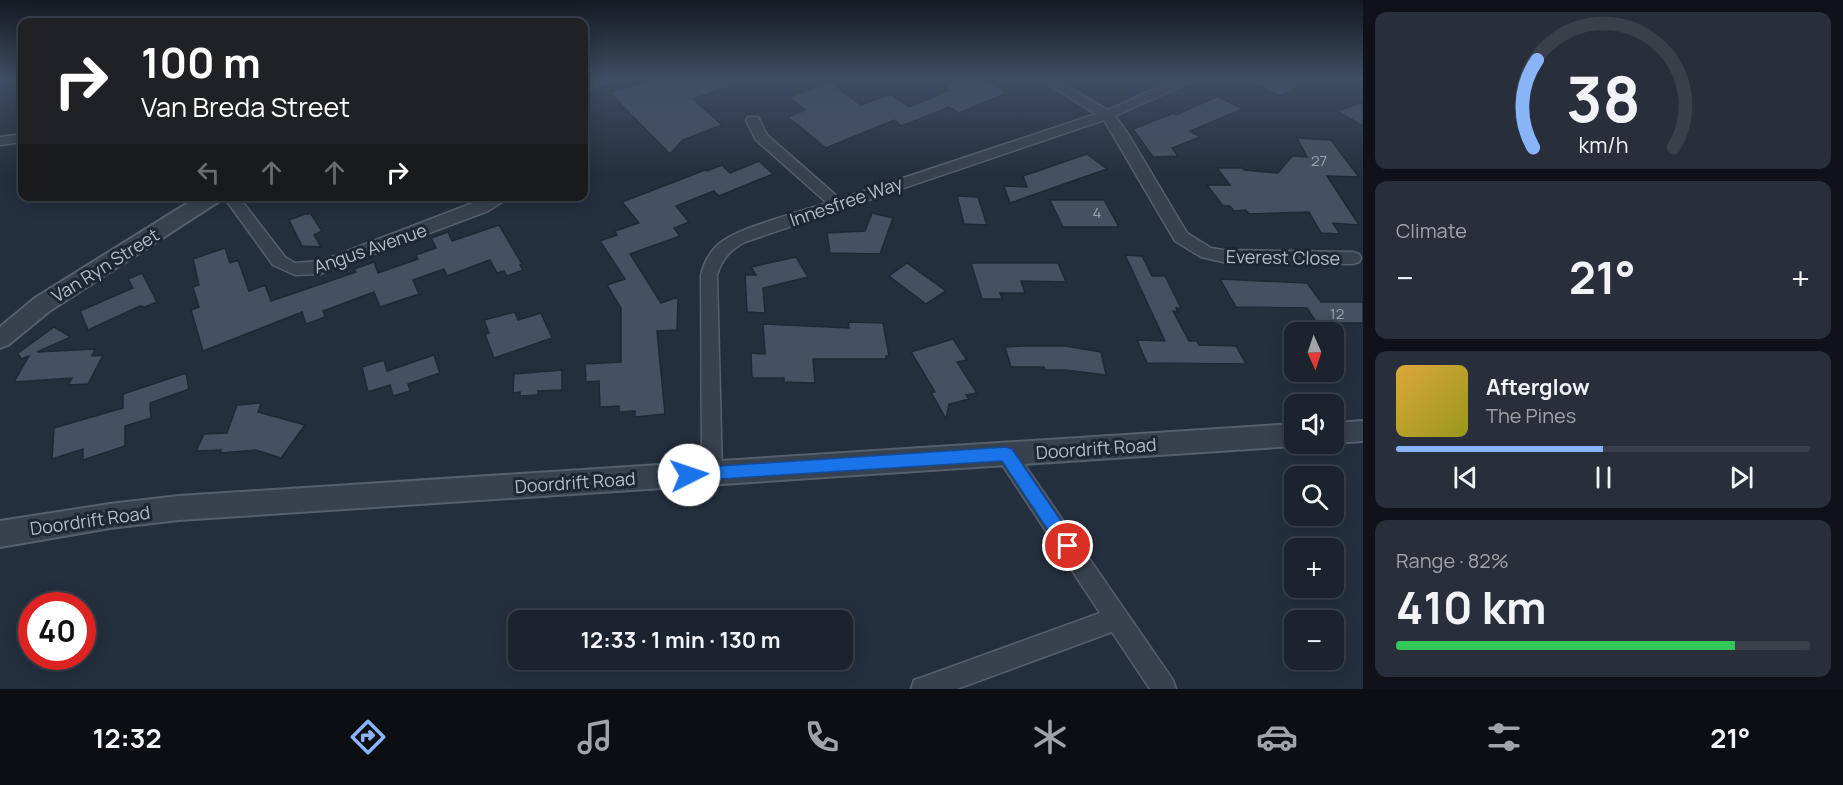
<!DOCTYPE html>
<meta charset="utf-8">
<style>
:root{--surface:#1b232e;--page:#282f3a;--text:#f1f3f6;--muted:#a0a4aa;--line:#39404a;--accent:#8ab4f8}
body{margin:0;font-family:Manrope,sans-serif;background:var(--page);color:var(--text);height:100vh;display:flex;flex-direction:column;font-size:22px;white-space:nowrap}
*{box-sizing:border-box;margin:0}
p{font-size:20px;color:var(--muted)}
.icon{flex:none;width:33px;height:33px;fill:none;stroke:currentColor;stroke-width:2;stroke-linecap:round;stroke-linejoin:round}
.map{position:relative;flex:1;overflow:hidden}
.panel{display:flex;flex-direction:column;gap:12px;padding:12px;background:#0f1319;width:480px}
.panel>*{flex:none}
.top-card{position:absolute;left:18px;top:18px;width:570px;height:183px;border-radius:12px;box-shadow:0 3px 15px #0003,0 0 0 2px var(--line);background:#202124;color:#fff;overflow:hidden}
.needle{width:39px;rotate:177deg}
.buttons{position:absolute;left:1284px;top:322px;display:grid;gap:12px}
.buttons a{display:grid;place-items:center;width:60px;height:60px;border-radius:12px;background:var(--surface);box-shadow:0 3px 15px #0003,0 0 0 2px var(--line);font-size:30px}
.speed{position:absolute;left:18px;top:592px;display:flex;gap:12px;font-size:30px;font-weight:700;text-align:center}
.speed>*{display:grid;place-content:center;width:78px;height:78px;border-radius:50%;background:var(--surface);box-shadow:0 3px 15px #0003,0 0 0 2px var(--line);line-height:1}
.speed .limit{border:9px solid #d22;background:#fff;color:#111}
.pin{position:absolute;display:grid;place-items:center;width:51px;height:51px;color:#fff;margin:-26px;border:3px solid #fff;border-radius:50%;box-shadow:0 2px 6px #0007}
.me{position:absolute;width:66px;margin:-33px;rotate:86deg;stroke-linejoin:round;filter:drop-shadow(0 0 4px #0008)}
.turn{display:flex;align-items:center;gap:21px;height:126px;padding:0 24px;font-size:27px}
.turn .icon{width:78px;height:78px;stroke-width:2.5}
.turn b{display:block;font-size:42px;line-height:51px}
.lanes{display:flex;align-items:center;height:57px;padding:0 24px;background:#0003;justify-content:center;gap:30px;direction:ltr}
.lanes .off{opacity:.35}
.big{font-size:45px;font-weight:700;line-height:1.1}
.panel .card{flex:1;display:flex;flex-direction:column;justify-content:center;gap:9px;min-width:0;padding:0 21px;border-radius:12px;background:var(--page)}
.panel .dial{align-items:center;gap:0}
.dial svg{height:156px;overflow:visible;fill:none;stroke:var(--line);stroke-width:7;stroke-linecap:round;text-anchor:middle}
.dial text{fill:var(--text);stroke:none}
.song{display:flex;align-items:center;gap:18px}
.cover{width:72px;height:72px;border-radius:9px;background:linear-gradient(135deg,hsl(40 70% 55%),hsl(60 70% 35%))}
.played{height:6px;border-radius:3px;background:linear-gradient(90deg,var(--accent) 50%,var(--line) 50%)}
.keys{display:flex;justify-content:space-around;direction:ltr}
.heat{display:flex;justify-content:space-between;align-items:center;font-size:33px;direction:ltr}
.charge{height:9px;border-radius:4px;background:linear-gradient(90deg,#34c759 82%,var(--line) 0)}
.trip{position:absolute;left:508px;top:610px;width:345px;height:60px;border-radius:12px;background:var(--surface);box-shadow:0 3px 15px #0003,0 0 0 2px var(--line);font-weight:700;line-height:60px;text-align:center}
.tab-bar{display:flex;height:96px;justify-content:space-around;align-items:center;background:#0b0e12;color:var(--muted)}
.tab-bar .icon{width:42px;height:42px}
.tab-bar .current{color:var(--accent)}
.tab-bar b{font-size:27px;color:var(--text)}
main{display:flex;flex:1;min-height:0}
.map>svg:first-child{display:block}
.building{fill:#455162;stroke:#1f2835;stroke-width:1.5}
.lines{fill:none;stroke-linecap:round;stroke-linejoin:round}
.minor-casing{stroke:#565f6c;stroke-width:3}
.tertiary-casing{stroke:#565f6c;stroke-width:4}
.minor{fill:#38414e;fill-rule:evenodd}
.tertiary{fill:#38414e;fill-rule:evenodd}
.route{fill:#1a73e8;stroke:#114b97;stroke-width:1.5}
.labels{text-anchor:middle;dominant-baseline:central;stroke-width:6;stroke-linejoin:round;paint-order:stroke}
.number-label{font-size:15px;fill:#98a1af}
.street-label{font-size:18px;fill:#b4bcc9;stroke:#1d2633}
</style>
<main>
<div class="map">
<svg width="1363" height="689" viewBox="0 0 1363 689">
<rect width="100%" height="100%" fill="#242f3e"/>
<path class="building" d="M652,79H745V81L693,99L722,125L683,140L670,154L610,93Z
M959,79H984L1007,93L959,113L949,107L902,126L894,120L826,148L788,117L805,110L789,97L830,82L861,105L891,94L909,107L950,90L942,85Z
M1244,79H1314L1280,96Z
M1218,96L1243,109L1190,131L1200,137L1172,148L1178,156L1153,157L1133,129L1174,113L1176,115Z
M1363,102V126L1337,111Z
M1297,138L1331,140L1359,177L1327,176L1359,225L1333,223L1340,234L1321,233L1309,212L1249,214L1246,210L1234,211L1230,206H1223L1207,185H1230L1217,168H1242L1244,170L1278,173L1292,156L1307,157Z
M1087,154L1107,169L1010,203L1004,186L1027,187L1023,176Z
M759,161L773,174L719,196L714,191L676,206L689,222L674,228L680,236L630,254L661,303L678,297L677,330L657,331L665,414L635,417V411L619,412V406L600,407L599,381L586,382L585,364L621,362V308L607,285L625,279L600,241L617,235L615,231L639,223L622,202L705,170L707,171L722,165L730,173Z
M957,196L978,197L987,225L964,224Z
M1050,200H1104L1119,227H1063Z
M872,213L893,218L880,254L830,253L827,233L865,231Z
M305,214H311L322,231L314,235L321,247L302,246L289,220Z
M499,225L522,264L520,265L523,270L507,276L504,271L497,273L490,260L447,276L444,269L413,280L419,294L380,307L374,292L323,311L325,317L306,324L302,312L203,351L191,310L199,307L193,287L199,285L193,259L225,248L230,263L238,260L249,291L265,285L271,301L356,272L354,269L374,262L378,273L418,259L416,255L436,248L431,238L448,232L452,241Z
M1125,255L1142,256L1152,276H1165L1181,308H1176L1178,312L1173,311L1189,341H1197L1199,345L1236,346L1246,364L1147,363L1137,340L1165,341Z
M796,257L808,277L763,288L765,313L747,312L745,275H756L751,267Z
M907,263L946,291L926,304L889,276Z
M971,263H1058L1066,282L1021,281L1025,293H1000L1002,299H982Z
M142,273L157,302L145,307L140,306L88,330L80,311L133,288L128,279Z
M1220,279L1307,283L1321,302H1363V323H1317L1307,308L1236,307Z
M515,312L518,320L541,313L552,338L494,358L485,334L489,333L484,320Z
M848,322L883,323L889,356H886V359H813L815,383L784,382V378H752L751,353L765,354L763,324L849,328Z
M54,327L71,337L37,352L95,349L92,356L103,355L88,384L68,385L72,378L14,382L29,356L21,359L18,353Z
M953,339L967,360L957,362L977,393L966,395L969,399L949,404L946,419L931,392H935L911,352Z
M1022,346H1065L1101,352L1106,375L1066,370H1045L1044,367H1011L1005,347Z
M434,355L440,373L408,384L410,391L393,396L390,385L368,392L362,367L384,360L387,371Z
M562,370V390L538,391V395L520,396V392L513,393L514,374Z
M186,373L189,389L150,403L151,418L125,426V446L83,460V449L52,459L54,428L123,408V394Z
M261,403L258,412L305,425L281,458L256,450L220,453L221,450L196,451L204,434L227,433L237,405Z"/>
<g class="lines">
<defs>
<path id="minor" d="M595,79H613L612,82L590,88L584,84Z
M1040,79H1054L1108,110L1176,79H1192L1191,82L1115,116L1128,134L1187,233L1211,248L1223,250L1353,252L1359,254L1361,258L1359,262L1353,264L1223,262L1201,257L1175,241L1104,120L745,242C730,250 722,259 717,275L722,473L719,479L712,482L705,479L702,473L701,275C704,263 710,251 720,243C740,227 800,212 827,203L756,140L746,120L748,117H758L767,135L840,199L1096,114Z
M22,134V142L0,145V137Z
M223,196H238L285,257L295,263L321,261L491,196H511L488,211L320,274L295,275L273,265Z
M1006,445L1013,448L1173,680L1176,689H1150L1112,632L957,689H911L914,680L923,677L1100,613L999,460L996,454L999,448Z"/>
<path id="tertiary" d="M199,196H223L221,200L51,310L8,345L0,348V327L35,298Z
M1363,421V441L1334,443V423Z
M1294,424V444H1298L1294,446L179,520L110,528L0,547V521L110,504L179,496Z"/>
</defs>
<use href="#minor" class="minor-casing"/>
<use href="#tertiary" class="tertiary-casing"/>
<use href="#minor" class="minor"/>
<use href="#tertiary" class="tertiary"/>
</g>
<linearGradient id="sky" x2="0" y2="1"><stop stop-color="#141a22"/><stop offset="0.45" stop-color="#3f4d63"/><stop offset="1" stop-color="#3f4d63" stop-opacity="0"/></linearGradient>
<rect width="1363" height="175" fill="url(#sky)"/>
<path class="route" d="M1006,447L1012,449L1074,540L1076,546L1074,551L1068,554L1062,551L1002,461L689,481L684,479L681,475L684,470L689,468Z"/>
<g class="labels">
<g class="number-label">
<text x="1319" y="160">27</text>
<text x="1097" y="212">4</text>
<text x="1337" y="313">12</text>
</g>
<g class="street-label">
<text transform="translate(846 201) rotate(-19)">Innesfree Way</text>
<text transform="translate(370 248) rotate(-19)">Angus Avenue</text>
<text transform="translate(1283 257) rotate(1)">Everest Close</text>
<text transform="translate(105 265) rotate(-32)">Van Ryn Street</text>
<text transform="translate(1096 448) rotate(-4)">Doordrift Road</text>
<text transform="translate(575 482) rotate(-4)">Doordrift Road</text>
<text transform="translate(90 520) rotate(-8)">Doordrift Road</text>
</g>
</g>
</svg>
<div class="buttons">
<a><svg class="needle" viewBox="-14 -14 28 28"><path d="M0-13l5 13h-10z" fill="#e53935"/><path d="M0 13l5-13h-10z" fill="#a0a4aa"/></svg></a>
<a><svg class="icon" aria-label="sound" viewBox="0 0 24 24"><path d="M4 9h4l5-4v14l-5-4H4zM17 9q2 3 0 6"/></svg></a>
<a><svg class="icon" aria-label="search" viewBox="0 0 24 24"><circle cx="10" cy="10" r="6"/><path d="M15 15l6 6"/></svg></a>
<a>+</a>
<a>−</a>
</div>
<div class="speed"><div class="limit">40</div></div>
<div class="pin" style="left:1068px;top:546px;background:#d93025"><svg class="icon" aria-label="arrive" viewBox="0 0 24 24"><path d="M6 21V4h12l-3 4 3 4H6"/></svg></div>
<svg class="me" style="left:689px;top:475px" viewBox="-20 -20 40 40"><circle r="19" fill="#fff"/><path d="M0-13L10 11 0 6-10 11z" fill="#1a73e8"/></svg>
<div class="trip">12:33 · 1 min · 130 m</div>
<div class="top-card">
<div class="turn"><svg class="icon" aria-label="right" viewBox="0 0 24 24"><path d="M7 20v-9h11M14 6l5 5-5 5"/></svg><div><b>100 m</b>Van Breda Street</div></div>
<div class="lanes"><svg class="icon off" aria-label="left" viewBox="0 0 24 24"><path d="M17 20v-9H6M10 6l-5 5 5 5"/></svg><svg class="icon off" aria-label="ahead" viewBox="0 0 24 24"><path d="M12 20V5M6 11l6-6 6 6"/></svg><svg class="icon off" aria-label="ahead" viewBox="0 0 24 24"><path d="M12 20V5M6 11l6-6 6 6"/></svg><svg class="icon" aria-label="right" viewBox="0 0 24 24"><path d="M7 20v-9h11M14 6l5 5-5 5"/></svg></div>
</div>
</div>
<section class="panel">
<div class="card dial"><svg viewBox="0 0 100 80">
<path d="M14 69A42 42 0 1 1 86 69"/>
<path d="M14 69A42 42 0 0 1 16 24" stroke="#8ab4f8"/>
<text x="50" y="56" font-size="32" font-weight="700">38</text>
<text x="50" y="72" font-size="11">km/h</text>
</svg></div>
<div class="card"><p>Climate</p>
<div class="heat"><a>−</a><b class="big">21°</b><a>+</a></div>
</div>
<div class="card">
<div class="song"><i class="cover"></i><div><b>Afterglow</b><p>The Pines</p></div></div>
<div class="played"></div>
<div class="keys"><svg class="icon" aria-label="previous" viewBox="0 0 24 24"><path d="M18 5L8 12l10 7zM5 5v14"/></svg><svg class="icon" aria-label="pause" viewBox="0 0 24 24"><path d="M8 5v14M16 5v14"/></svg><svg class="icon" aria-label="next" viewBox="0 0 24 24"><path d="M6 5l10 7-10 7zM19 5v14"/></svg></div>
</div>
<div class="card"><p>Range · 82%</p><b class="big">410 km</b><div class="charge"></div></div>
</section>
</main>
<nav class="tab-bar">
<b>12:32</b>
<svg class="icon current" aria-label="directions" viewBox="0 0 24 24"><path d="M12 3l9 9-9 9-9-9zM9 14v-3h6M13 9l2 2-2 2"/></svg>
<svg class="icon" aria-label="music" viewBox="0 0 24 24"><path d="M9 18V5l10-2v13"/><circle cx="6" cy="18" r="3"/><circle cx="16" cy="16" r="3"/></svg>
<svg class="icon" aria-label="phone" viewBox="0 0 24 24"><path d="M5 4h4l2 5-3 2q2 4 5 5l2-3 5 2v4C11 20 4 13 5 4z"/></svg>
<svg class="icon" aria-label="climate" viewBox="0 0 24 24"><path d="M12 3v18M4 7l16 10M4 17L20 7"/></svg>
<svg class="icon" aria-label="car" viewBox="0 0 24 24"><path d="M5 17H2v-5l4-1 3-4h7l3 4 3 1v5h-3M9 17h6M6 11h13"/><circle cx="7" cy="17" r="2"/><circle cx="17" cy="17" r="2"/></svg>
<svg class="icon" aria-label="filters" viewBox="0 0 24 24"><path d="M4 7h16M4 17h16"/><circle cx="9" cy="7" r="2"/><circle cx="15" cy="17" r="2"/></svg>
<b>21°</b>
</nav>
